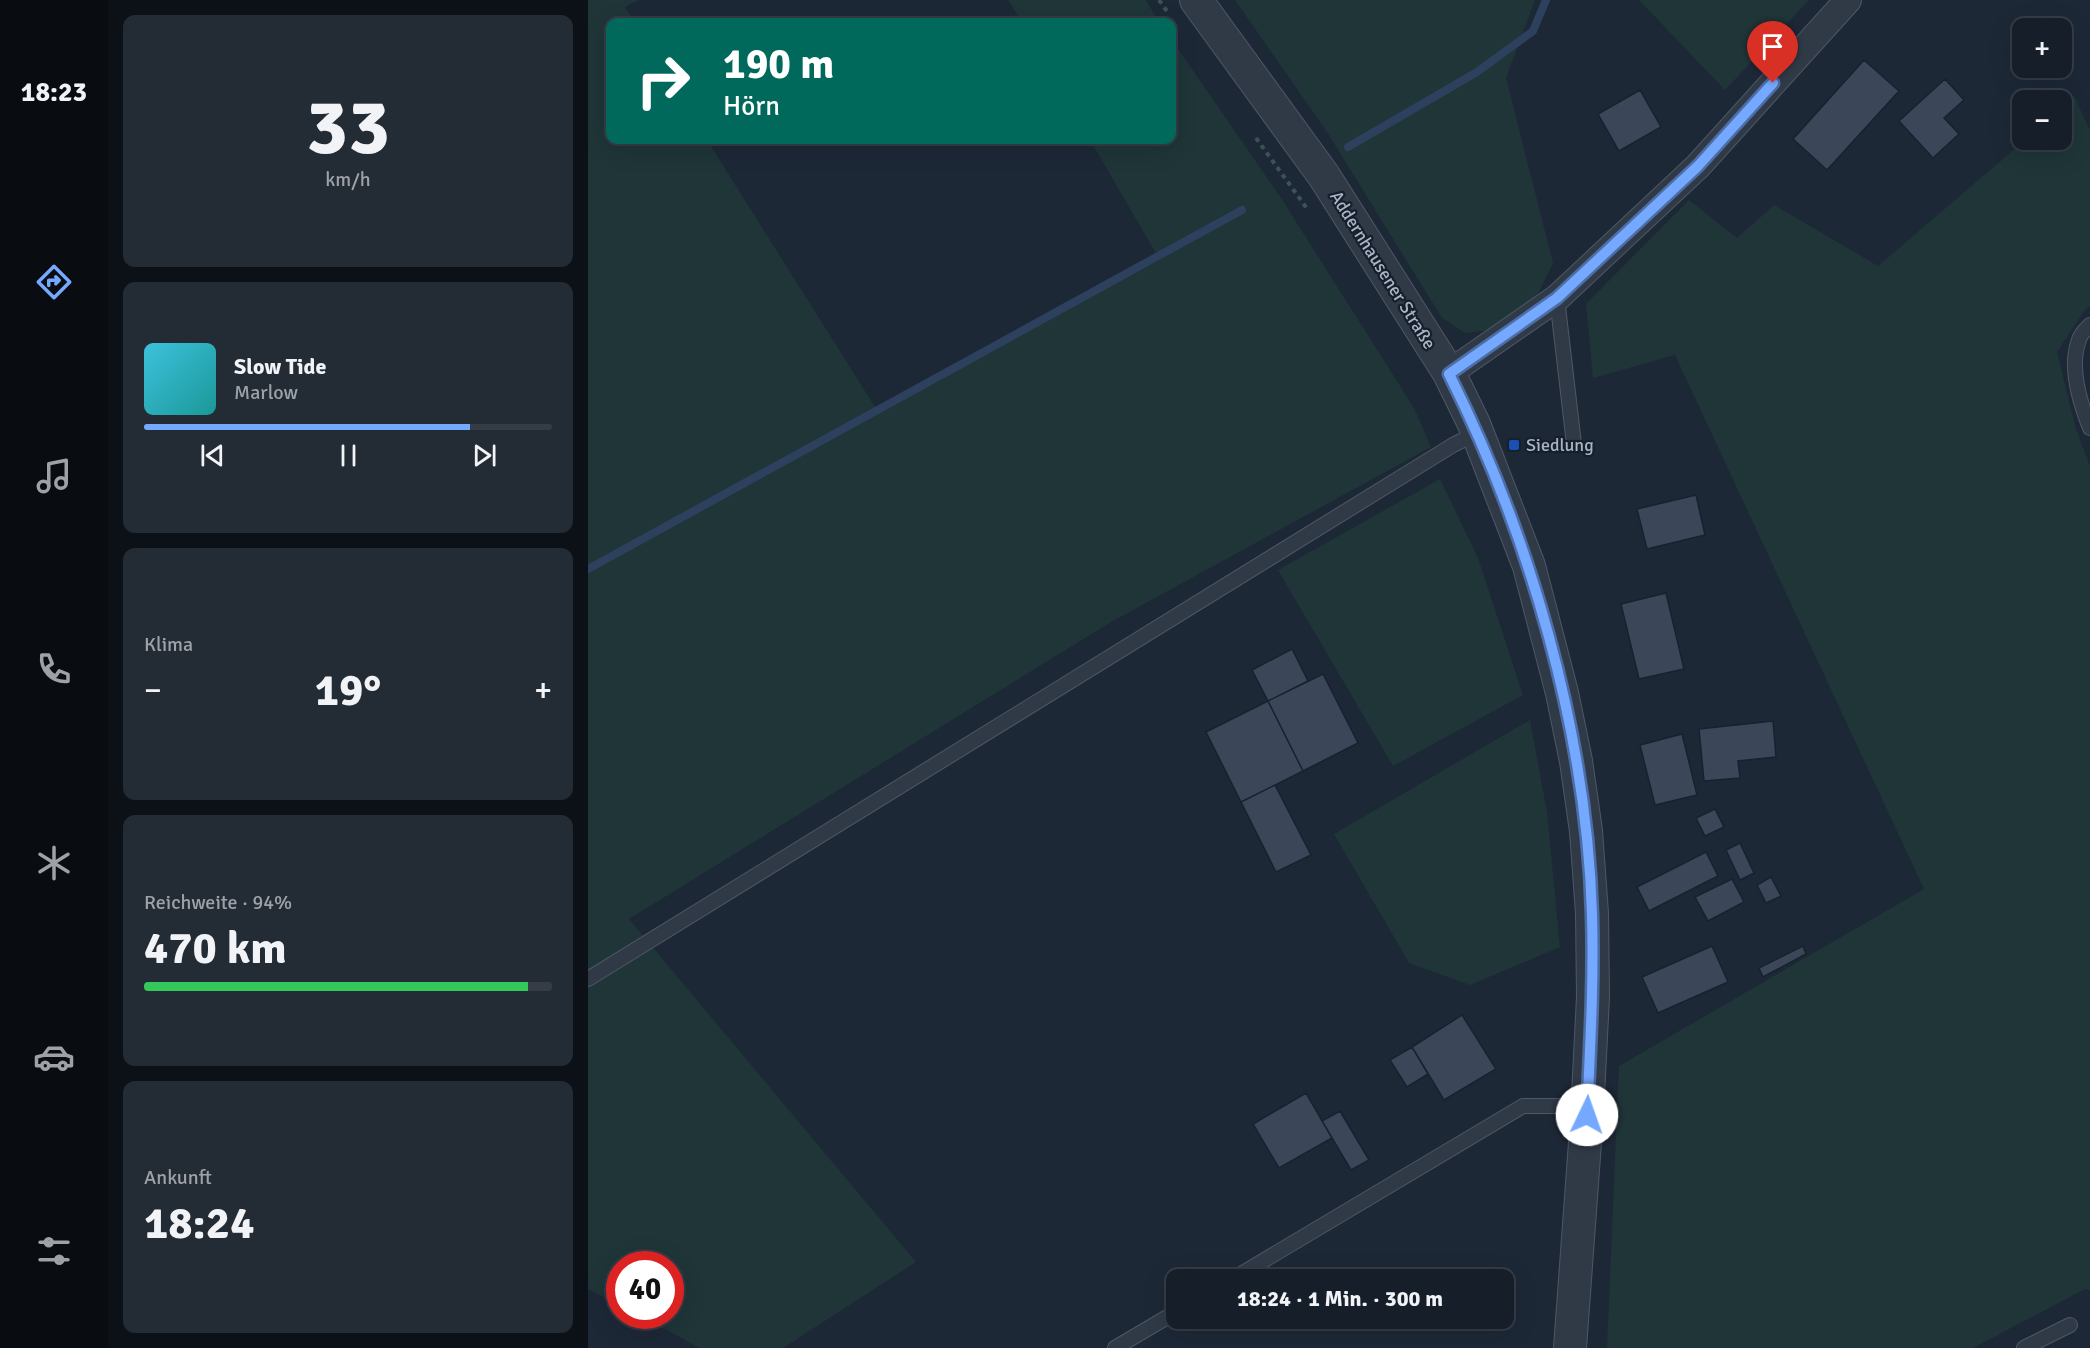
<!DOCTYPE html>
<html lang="de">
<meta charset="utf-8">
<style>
:root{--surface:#161e29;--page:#232b35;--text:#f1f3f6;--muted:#9ea2a8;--line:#353c46;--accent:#75a8ff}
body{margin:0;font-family:Signika,sans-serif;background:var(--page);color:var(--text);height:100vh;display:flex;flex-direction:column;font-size:22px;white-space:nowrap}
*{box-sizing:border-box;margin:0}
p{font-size:20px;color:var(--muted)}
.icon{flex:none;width:33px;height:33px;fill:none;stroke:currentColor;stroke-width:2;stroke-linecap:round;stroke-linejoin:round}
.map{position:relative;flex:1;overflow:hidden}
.sheet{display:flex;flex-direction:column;gap:15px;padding:15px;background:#0c1017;width:480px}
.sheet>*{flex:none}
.top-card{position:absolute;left:18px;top:18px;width:570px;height:126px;border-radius:12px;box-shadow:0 6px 24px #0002,0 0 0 2px var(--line);background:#00695c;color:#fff;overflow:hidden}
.tools{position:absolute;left:1424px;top:18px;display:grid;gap:12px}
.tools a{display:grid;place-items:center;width:60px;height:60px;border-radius:12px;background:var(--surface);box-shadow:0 6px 24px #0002,0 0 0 2px var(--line);font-size:30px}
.speed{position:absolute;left:18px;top:1251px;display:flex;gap:12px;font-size:30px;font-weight:700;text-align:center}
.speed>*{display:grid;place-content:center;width:78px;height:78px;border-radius:50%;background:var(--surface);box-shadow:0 6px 24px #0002,0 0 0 2px var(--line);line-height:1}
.speed .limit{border:9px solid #d22;background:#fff;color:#111}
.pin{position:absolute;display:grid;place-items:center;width:51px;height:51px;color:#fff;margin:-62px -26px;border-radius:50% 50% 50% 0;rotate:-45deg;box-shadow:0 0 6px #0007}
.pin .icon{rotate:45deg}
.me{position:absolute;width:66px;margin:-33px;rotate:3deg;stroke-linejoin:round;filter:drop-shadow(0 0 4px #0008)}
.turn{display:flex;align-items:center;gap:21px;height:126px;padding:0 18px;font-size:27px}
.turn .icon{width:78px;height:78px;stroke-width:2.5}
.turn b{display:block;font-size:42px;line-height:51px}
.big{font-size:45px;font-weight:800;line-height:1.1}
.sheet .tile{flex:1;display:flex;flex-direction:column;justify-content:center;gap:9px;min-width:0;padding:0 21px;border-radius:12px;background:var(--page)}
.sheet .dial{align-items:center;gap:0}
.dial b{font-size:78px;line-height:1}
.song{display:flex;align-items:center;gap:18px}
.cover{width:72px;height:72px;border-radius:9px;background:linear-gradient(135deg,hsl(190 70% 55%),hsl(180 70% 35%))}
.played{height:6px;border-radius:3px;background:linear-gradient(90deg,var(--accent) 80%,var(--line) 80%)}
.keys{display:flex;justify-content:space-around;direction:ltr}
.heat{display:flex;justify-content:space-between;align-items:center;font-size:33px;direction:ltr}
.charge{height:9px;border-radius:4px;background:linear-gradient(90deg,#34c759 94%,var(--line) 0)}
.trip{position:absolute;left:578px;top:1269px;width:348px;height:60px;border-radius:12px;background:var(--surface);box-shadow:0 6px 24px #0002,0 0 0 2px var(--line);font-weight:800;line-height:60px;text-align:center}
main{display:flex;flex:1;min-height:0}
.dock{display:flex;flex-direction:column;width:108px;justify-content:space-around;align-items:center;background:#090c10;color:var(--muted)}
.dock .icon{width:42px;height:42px}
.dock .selected{color:var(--accent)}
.dock b{font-size:27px;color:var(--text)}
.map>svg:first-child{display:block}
.green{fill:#1f3538}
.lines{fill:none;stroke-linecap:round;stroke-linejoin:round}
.stream{stroke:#2d415e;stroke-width:8}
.building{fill:#3b4759;stroke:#18212e;stroke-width:1.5}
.service-casing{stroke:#4e5766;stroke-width:16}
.minor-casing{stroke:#4e5766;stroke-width:28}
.tertiary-casing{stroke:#4e5766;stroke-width:34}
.path{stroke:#3c5256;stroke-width:4;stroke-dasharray:4.5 4.5;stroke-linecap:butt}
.service{stroke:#303a47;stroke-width:14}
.minor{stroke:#303a47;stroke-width:26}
.tertiary{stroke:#303a47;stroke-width:32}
.route-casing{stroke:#4c6da6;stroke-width:15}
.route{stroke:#75a8ff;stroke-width:10}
.transit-dot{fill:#1a4fb4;stroke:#161f2c;stroke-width:2}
.labels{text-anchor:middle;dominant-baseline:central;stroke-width:4.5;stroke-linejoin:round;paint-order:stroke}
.street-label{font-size:18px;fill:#aab4c5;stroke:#161f2c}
.poi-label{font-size:18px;fill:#aab4c5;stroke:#161f2c;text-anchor:start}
</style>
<main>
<nav class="dock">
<b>18:23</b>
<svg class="icon selected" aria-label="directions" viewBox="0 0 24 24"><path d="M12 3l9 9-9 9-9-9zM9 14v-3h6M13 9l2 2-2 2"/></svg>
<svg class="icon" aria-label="music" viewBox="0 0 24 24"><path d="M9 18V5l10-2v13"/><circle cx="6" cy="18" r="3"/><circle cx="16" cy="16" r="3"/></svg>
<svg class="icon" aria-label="phone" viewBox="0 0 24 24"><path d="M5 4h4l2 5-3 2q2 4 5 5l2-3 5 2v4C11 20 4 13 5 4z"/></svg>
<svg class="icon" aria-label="climate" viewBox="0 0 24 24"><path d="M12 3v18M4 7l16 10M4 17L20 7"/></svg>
<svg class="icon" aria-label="car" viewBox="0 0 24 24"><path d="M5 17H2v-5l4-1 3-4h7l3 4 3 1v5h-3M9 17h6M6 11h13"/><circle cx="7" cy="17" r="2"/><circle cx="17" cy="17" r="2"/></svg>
<svg class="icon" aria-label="filters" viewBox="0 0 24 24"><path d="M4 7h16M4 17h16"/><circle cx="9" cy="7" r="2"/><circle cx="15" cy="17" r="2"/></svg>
</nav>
<section class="sheet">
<div class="tile dial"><b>33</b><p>km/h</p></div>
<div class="tile">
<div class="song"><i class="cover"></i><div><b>Slow Tide</b><p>Marlow</p></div></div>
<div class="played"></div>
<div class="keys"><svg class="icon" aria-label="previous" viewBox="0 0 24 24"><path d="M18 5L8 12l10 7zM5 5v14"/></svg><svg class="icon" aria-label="pause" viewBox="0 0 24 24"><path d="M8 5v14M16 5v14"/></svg><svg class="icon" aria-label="next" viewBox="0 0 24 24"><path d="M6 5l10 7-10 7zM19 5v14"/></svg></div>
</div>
<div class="tile"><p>Klima</p>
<div class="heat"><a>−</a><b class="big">19°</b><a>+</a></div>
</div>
<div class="tile"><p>Reichweite · 94%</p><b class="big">470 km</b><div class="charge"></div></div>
<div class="tile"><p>Ankunft</p><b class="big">18:24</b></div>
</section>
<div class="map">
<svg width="1502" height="1348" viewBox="0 0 1502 1348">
<rect width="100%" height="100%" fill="#1d2837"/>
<path class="green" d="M0,0H50L37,7L46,22H22V140H119L287,407L572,260L502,140H584V40L693,198L826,408L843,447L523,622L41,919L328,1262L195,1348H112L52,1316H82V1264H32L31,1305L0,1289Z
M420,0H558L571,22H434Z
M647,0H947L918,78L965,263L949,296L905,330L877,333L854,318L739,132Z
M1051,0H1221L1137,90Z
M1486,96L1502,130V306L1497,310L1469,352L1488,429L1502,466V1290L1497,1289L1385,1348H1019L1031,1066L1336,889L1087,355L1005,378L998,304L1101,200L1149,238L1186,205L1290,266L1437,140H1473V108Z
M852,479L890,558L935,695L805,766L690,570Z
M942,720L959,812L972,947L882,985L821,963L746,834Z"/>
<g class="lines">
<path class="stream" d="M760,147L889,72L945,31L958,0
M0,569L654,210"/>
</g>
<path class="building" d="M1276,60L1311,91L1239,170L1205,139Z
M1357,79L1376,100L1356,118L1371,134L1345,158L1311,121Z
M1052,90L1073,127L1031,151L1010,114Z
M1108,495L1117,535L1059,549L1049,509Z
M1078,593L1096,669L1051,679L1033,604Z
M704,649L720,681L680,701L664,670Z
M735,674L770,743L715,771L680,701Z
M680,701L715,771L653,802L618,732Z
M1185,721L1188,757L1150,761L1152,778L1116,781L1111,729Z
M1094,734L1109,795L1067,805L1052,745Z
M687,785L723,855L688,872L653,802Z
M1127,809L1136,827L1117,836L1108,818Z
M1152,843L1166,873L1152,880L1138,850Z
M1118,852L1130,876L1061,911L1049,887Z
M1183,877L1193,896L1178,903L1169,885Z
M1144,879L1156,902L1120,921L1107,897Z
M1124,946L1140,982L1070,1013L1054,977Z
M1215,946L1218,954L1175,977L1171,968Z
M874,1015L908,1069L856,1100L824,1047Z
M824,1047L840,1074L819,1087L802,1060Z
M718,1093L744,1138L691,1168L665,1124Z
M752,1111L781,1160L763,1170L734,1121Z"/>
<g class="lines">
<defs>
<path id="service" d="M969,298L986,444
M1502,325C1498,329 1492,334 1491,340C1481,366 1492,403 1502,428
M0,979L865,445L889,433
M643,1280L935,1106H975L999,1115
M527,1348L588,1312
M1436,1348L1482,1325"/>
<path id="minor" d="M861,373L969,298L1110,166L1260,0"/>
<path id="tertiary" d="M608,0L736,176L861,373L886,424L941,566L974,693L988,761L998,831L1004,913L1005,997L999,1115L982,1348"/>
</defs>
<use href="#service" class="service-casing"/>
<use href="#minor" class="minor-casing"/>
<use href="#tertiary" class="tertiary-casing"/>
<path class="path" d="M571,0L581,14
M668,138L720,210"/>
<use href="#service" class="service"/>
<use href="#minor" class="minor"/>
<use href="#tertiary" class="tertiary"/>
</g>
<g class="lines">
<defs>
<path id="route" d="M999,1115C1002,1049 1006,982 1004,915C999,733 942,536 861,374L969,298L1110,166L1185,83"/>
</defs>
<use href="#route" class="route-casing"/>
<use href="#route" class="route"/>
</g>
<rect class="transit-dot" x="920" y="439" width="12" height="12" rx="3"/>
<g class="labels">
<g class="street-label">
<text transform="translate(795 270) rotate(58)">Addernhausener Straße</text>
</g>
<g class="poi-label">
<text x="938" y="445">Siedlung</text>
</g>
</g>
</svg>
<div class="tools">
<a>+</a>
<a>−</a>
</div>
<div class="speed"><div class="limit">40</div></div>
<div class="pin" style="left:1185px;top:83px;background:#d93025"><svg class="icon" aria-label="arrive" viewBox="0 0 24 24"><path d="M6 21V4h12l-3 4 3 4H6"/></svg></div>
<svg class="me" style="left:999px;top:1115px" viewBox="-20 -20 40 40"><circle r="19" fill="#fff"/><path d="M0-13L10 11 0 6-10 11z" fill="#75a8ff"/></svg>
<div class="trip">18:24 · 1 Min. · 300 m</div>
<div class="top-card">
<div class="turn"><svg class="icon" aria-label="right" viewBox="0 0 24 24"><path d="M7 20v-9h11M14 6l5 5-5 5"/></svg><div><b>190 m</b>Hörn</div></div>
</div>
</div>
</main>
